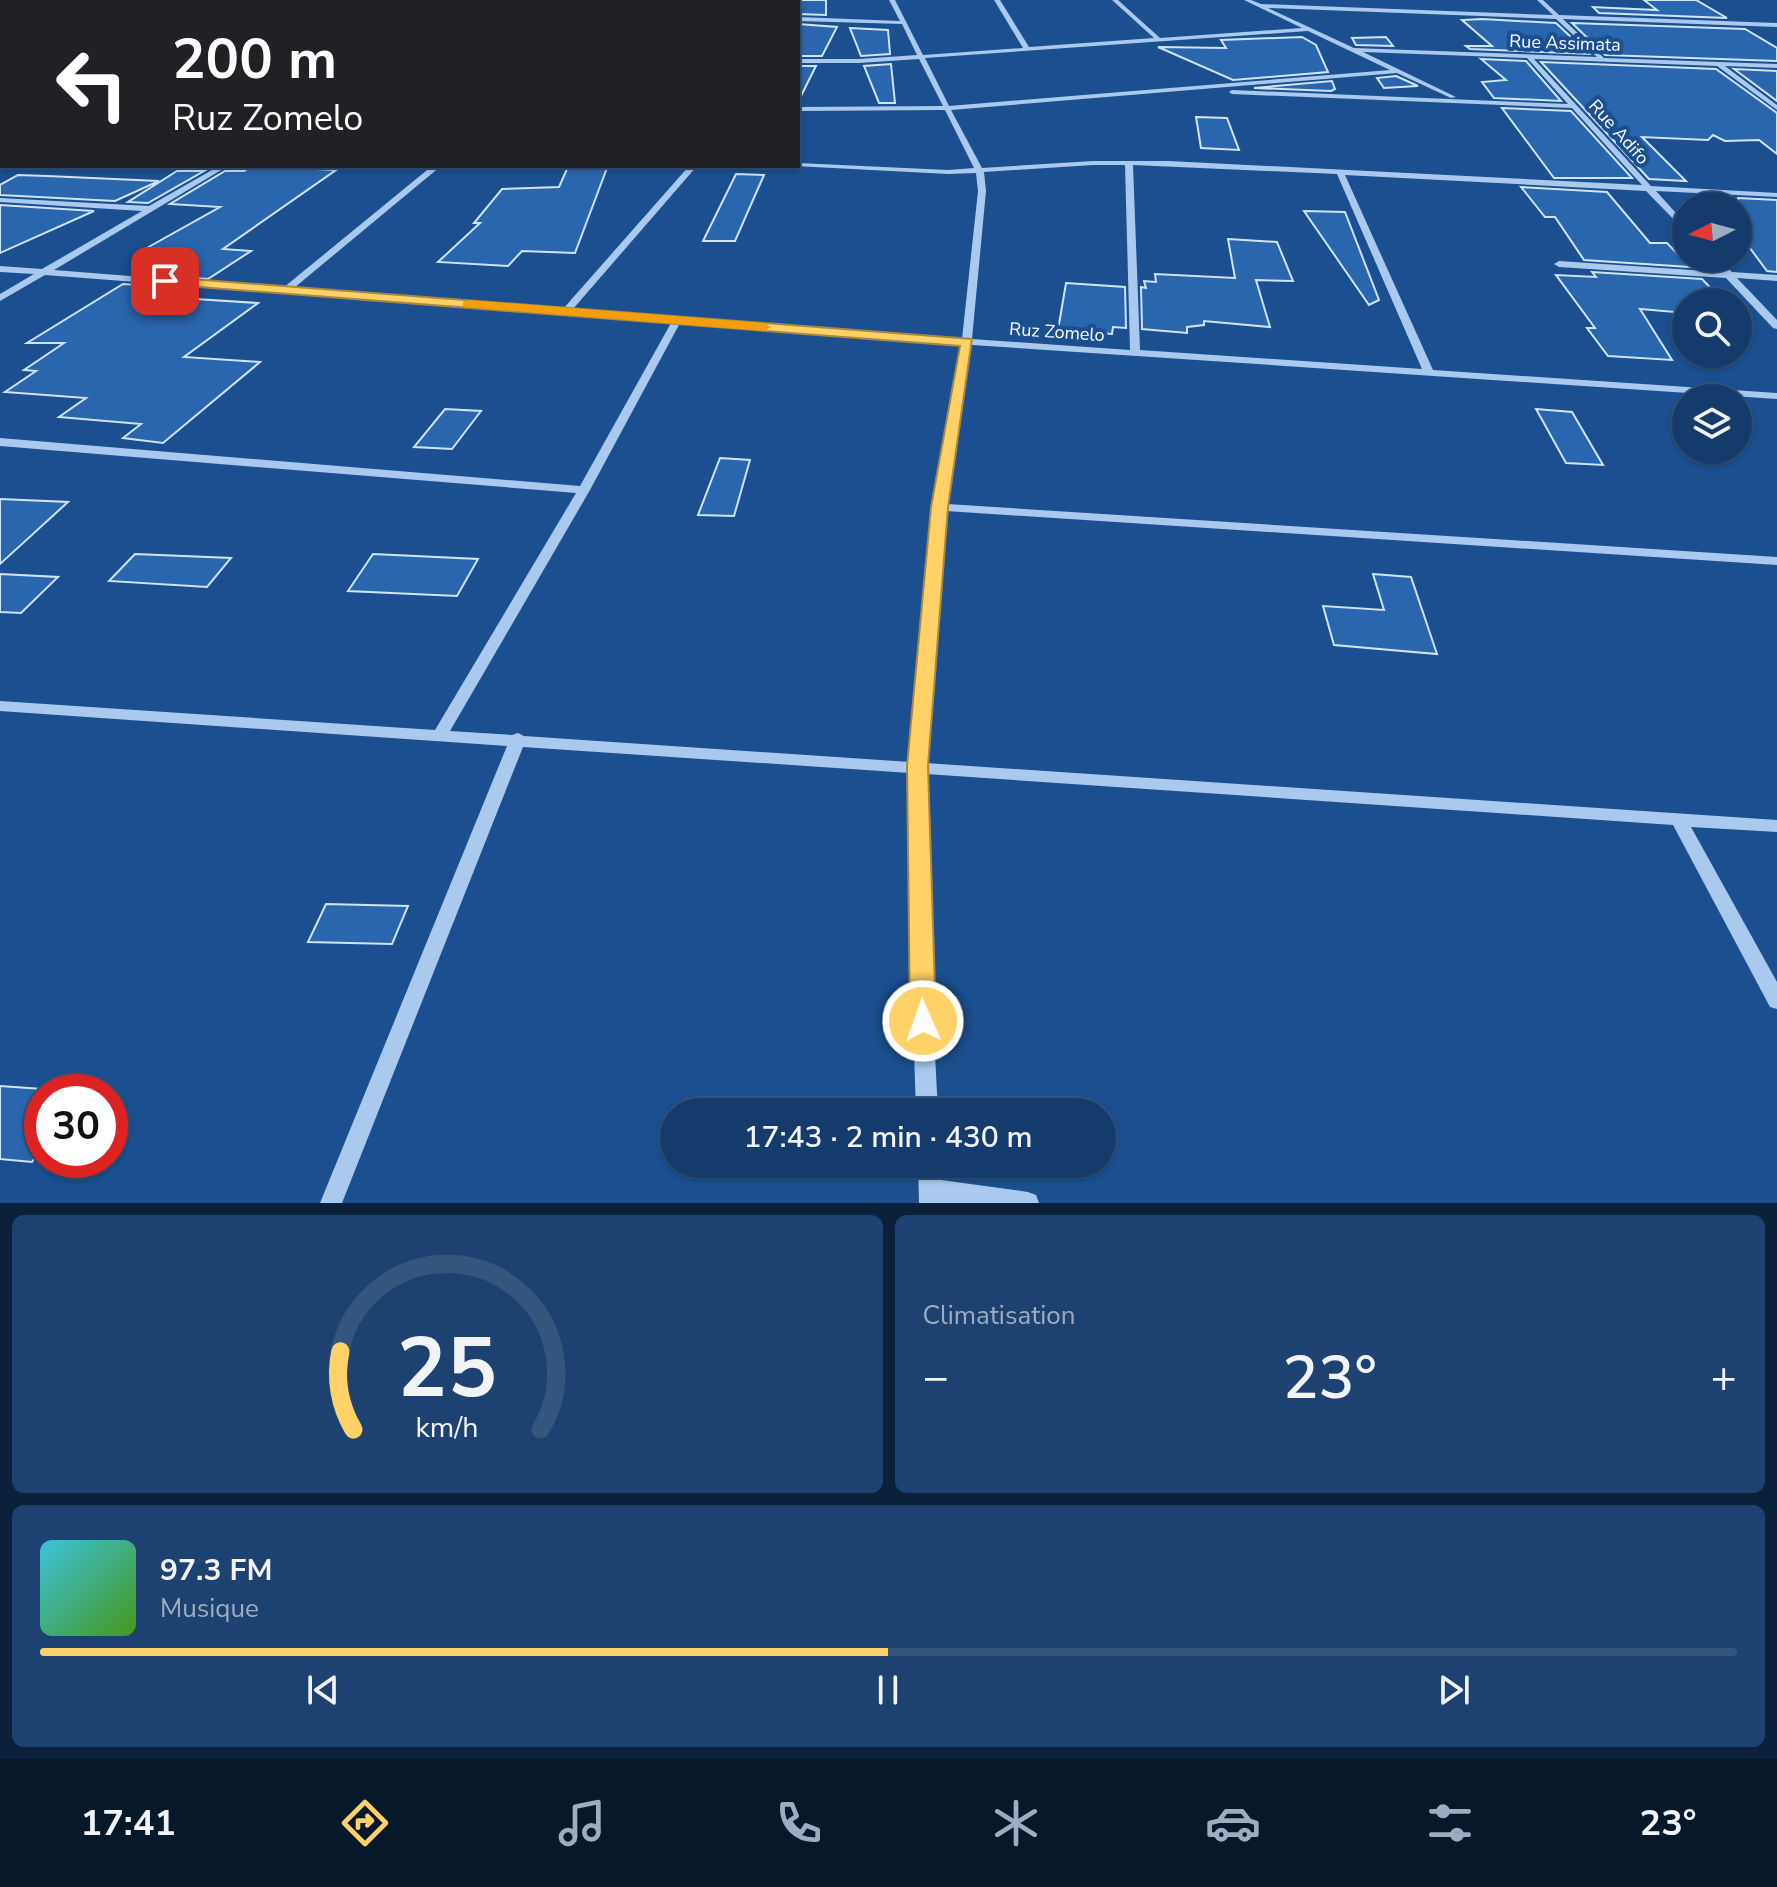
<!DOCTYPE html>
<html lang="fr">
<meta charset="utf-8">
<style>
:root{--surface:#143b6b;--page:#1d4271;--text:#f1f3f6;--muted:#9dadc1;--line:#33557e;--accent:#ffd166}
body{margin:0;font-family:"Nunito Sans",sans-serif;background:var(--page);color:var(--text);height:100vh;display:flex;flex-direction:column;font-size:30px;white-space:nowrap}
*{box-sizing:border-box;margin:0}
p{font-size:26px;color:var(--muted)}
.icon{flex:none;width:44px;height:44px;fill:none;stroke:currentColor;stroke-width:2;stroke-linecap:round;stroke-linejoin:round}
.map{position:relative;height:1203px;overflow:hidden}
.panel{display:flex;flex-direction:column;gap:12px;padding:12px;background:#0b203b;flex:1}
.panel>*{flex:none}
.top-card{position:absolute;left:0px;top:0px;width:800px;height:168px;box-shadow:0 2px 6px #0004,0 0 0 2px var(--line);background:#202124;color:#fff;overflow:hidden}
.needle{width:52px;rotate:264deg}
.buttons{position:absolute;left:1672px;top:192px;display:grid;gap:16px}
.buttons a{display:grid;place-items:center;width:80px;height:80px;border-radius:50%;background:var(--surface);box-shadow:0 2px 6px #0004,0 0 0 2px var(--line);font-size:40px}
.speed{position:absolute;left:24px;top:1074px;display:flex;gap:16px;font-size:40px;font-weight:700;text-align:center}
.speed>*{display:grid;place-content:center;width:104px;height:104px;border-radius:50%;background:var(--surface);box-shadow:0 2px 6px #0004,0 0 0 2px var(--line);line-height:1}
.speed .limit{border:12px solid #d22;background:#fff;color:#111}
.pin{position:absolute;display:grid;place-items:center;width:68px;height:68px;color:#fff;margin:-34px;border-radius:16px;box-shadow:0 4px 12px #0006}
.me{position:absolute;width:88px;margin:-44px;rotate:358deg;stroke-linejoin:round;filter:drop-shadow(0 0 6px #0008)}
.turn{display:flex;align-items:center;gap:28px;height:168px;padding:0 40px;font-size:36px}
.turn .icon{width:104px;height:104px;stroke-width:2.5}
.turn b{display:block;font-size:56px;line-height:68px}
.big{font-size:60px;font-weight:600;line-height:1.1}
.panel .card{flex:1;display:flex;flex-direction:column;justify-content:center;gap:12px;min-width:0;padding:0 28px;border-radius:12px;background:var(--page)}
.panel .dial{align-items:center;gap:0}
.dial svg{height:208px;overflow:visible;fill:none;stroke:var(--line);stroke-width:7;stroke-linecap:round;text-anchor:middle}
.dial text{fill:var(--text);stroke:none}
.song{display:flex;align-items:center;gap:24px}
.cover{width:96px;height:96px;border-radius:12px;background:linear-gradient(135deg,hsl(190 70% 55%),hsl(100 70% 35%))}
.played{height:8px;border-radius:4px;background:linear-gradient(90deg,var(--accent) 50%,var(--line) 50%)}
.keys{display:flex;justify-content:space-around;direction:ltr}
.heat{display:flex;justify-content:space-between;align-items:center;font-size:44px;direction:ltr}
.panel .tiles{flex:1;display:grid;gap:12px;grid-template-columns:1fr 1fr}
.card:last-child{grid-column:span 2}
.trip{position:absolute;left:660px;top:1098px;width:456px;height:80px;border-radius:40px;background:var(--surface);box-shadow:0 2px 6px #0004,0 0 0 2px var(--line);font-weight:600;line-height:80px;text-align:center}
.tabs{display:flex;height:128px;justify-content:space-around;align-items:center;background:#08182b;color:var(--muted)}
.tabs .icon{width:56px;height:56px}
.tabs .current{color:var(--accent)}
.tabs b{font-size:36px;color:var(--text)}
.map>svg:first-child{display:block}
.building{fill:#2a66ad;stroke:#cfe3fa;stroke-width:2}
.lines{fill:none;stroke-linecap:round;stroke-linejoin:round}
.minor{fill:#a9c9ee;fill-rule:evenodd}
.route{fill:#ffd166;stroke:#a68842;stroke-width:2}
.slow{fill:#f59e0b}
.labels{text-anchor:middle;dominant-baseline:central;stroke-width:8;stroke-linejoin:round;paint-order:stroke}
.far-street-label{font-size:18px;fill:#fff;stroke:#1b4f8f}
</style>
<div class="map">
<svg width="1777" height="1203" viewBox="0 0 1777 1203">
<rect width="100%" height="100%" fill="#1b4f8f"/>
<path class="building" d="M798,0H826V15L798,14Z
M1644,0H1696L1727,18L1599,13L1593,7L1657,10Z
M1482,19L1556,23L1589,54L1470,49L1466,46H1492L1462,20Z
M1572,23L1745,29L1777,48V61L1605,55Z
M798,24L837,27L822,56H798Z
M850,28L888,30L890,54L861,56Z
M1302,37L1316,45L1328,72L1233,80L1158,47L1226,48L1221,40Z
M1386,37L1393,46L1356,45L1352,38Z
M1481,59L1526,61L1561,101L1494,98L1482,82L1506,80Z
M1541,62L1716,69L1777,113V154L1759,140L1725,141L1713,135L1708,140L1642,137L1686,181L1649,179Z
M891,64L895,103H879L864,66Z
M798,66H816L798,102Z
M1734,69L1777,71V101Z
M1396,76L1418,86L1384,88L1377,78Z
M1332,81L1335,89L1331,91L1254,88Z
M1502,108L1571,111L1632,178H1554Z
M1196,117L1227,118L1239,150L1201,148Z
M252,166L336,170L223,249L251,251L208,279L139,274L148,268L135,267L154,256L136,254L220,207L170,204L225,171H244Z
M607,168L575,253L522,251L508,266L438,262L480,223H474L502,189L559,187L567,169Z
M177,171H204L148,203L128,202Z
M736,174L764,175L735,241H703Z
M18,175L47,176L159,181L115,201L0,195V185Z
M1521,187L1607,192L1650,243H1667L1690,267L1584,260L1555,217H1545Z
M1738,198L1777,200V272L1767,271L1738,232Z
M0,205L94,211L0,253Z
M1304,211L1345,212L1379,300L1369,305Z
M1228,239L1277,242L1293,281L1256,280L1270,327L1204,321V325L1187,327V333L1142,329L1141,287L1146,288L1144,281L1156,282L1155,274L1235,278Z
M1592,272L1702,279L1724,302H1686V313L1640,309L1672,360L1608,356L1587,328H1595L1556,275L1596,277Z
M1066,283L1125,287L1126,328L1113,327L1112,334L1058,330Z
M123,284L193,289L179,298L258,303L184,357L260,362L163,443L123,438L141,424L59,417L86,398L5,392L36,371L24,370L64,343H27Z
M445,409L481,411L452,449L414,447Z
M1536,409L1572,412L1603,465L1566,463Z
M720,458L750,460L734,516L698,515Z
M0,499L68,502L0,564Z
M135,554L231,558L207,587L109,581Z
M373,554L478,559L457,596L348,591Z
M0,574L58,577L21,613L0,612Z
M1373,574L1411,577L1437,654L1334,645L1323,606L1384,610Z
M326,904L408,906L392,944L308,942Z
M0,1086L42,1089V1147L32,1162L0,1159Z"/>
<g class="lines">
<path class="minor" d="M772,0H778L770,2Z
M889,0H895L923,55L1023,48L994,0H1000L1029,47L1154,38L1112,0H1118L1160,38L1302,28L1244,0H1251L1261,4L1553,15L1537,0H1543L1559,15L1777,23V27L1563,19L1604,58L1777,64V68L1725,66L1777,105V110L1717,66L1534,59L1651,186L1777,193V197L1656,191L1686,224V232L1646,191L1345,175L1433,370L1777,393V399L972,345L947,504L1777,557V565L946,511L926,763L1777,820V832L1691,827L1777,982V1009L1770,1007L1673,825L926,774L927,900L938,1112H916L909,900L910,773L523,747L342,1203H320L507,746L0,711V701L435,730L576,493L0,446V438L580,486L671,323L45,275L0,301V294L34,274L0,272V266L42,269L142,211L0,202V198L149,206L219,166H228L54,270L283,288L432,166H441L294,288L563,309L689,166H697L573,309L962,339L978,191L976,173L948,174L795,166H798V163L948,170L974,168L945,110L798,111V107L943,106L919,59L859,63H798V59H859L917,55L902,24L798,21V17L900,21ZM1268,8L1556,19L1597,57L1354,48ZM1308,31L1390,70L949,106L925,58ZM1363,52L1527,58L1568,104L1232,90L1229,92L1232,94L1572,108L1642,185L1169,161H1093L982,168L951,110L1397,73L1451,98L1456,97ZM1093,165H1125L1130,350L972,339L986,191L984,172ZM1133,165L1337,174L1422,369L1140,350ZM680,323L961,345L934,507L910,762L524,736L518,733L512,735L450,731L590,490Z
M2,28V32L0,33V29Z
M0,79H2V83H0Z
M0,136H2V140H0Z
M1708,258H1718L1732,272L1777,275V281L1737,278L1777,320V329L1773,328L1726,278L1559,267L1554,264L1559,261L1721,272Z
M918,1164H940L941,1180L1028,1192L1036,1195L1039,1203H919Z"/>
</g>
<path class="route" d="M165,277L972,339L948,507L928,766L936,1021L932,1029L923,1032L914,1029L910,1021L907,766L931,507L960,346L160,284V278Z"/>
<path class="slow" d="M468,300L764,323L771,327L764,331L463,307V302Z"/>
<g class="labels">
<g class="far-street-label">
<text transform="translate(1565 43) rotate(2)">Rue Assimata</text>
<text transform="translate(1619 132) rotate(48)">Rue Adifo</text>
<text transform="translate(1057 332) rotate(4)">Ruz Zomelo</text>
</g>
</g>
</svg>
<div class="buttons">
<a><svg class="needle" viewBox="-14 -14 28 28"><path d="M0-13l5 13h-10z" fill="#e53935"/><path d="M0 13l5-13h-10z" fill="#9dadc1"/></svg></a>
<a><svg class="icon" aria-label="search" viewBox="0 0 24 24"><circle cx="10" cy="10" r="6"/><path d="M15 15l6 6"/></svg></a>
<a><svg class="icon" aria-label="layers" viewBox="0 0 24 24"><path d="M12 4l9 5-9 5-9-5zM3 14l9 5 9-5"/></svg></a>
</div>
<div class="speed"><div class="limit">30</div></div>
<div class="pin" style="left:165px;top:281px;background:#d93025"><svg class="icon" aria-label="arrive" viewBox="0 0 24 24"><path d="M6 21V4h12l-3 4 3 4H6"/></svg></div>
<svg class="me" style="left:923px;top:1021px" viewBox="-20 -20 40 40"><circle r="17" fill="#ffd166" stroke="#fff" stroke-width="3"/><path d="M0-11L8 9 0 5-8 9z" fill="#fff"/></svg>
<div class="trip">17:43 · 2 min · 430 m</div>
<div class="top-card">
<div class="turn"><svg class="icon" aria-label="left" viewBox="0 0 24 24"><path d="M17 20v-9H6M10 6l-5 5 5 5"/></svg><div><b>200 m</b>Ruz Zomelo</div></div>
</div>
</div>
<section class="panel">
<div class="tiles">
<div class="card dial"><svg viewBox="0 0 100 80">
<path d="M14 69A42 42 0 1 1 86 69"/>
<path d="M14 69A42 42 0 0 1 9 39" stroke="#ffd166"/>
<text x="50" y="56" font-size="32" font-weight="700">25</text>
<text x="50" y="72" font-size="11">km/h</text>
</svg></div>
<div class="card"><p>Climatisation</p>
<div class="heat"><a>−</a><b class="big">23°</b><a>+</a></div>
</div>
<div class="card">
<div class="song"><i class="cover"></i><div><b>97.3 FM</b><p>Musique</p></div></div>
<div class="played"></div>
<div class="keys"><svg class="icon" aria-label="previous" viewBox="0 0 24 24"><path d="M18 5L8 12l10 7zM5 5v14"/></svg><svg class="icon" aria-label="pause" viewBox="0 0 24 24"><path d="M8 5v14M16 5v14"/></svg><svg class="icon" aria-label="next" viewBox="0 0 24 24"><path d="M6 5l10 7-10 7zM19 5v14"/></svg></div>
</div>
</div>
</section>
<nav class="tabs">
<b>17:41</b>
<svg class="icon current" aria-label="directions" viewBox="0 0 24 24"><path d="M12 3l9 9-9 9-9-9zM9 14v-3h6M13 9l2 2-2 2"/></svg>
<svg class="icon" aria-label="music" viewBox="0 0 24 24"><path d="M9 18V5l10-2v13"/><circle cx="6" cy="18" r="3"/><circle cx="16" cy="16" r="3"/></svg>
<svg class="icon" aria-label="phone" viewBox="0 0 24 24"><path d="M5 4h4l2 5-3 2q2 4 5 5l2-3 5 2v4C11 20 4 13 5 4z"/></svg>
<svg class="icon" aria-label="climate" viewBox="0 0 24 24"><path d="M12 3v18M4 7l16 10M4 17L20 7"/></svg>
<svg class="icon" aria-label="car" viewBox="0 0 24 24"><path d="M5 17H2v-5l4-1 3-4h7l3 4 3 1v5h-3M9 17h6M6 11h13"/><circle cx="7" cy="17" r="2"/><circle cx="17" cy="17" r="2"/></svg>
<svg class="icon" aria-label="filters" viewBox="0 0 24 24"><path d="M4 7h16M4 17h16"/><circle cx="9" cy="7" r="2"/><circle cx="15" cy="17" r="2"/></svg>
<b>23°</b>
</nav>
